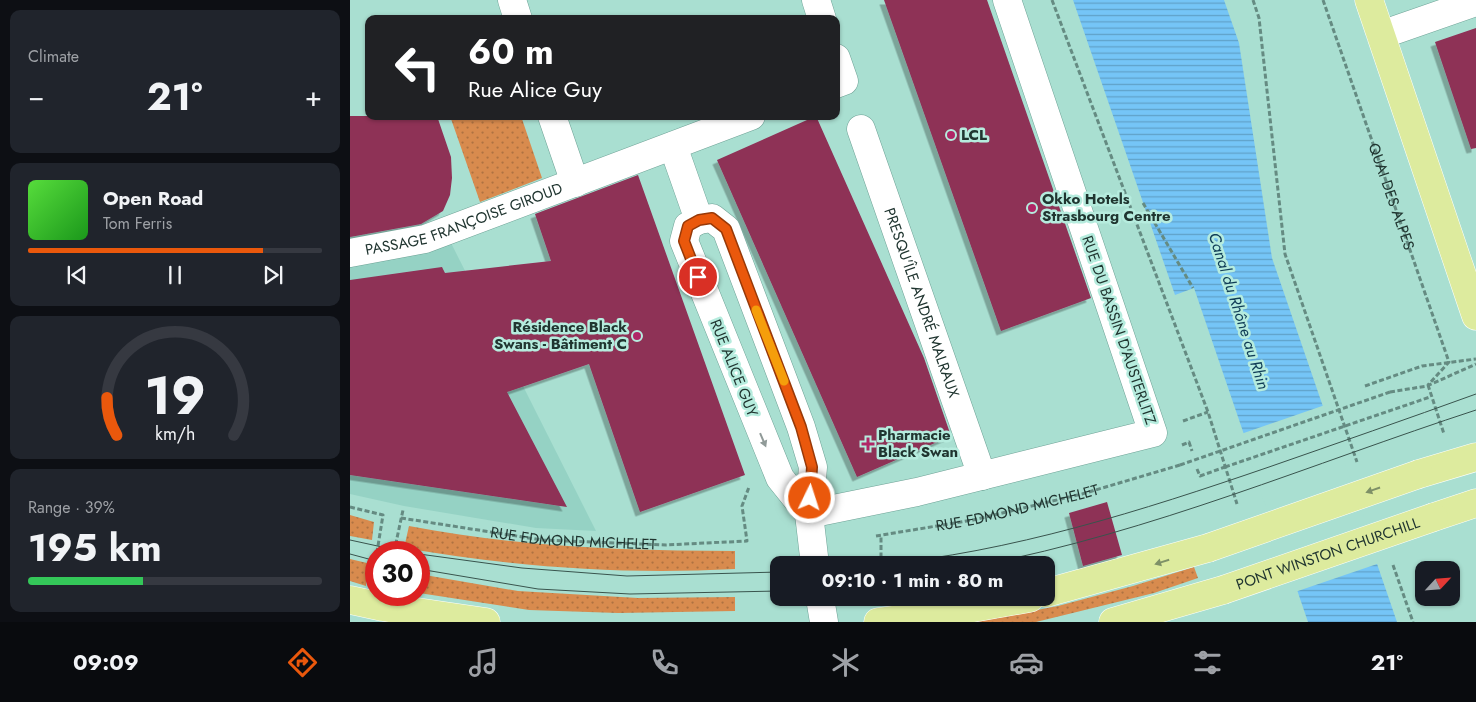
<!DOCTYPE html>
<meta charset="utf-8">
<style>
:root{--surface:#171b24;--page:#20242c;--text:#f1f3f6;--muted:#9ea1a6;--line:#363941;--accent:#ea580c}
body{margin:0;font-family:Jost,sans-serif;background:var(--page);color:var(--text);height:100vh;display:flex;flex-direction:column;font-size:19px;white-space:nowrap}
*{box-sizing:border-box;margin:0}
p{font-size:16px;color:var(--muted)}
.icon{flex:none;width:28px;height:28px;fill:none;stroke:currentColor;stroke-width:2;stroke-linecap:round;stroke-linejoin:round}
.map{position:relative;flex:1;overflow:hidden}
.sheet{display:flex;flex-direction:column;gap:10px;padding:10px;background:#0d0f14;width:350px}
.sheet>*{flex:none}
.guide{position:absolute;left:15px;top:15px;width:475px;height:105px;border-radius:10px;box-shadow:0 1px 4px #0004;background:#202124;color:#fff;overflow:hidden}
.needle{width:32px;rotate:64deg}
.tools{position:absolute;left:1065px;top:561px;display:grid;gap:10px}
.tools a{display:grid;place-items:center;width:45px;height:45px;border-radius:10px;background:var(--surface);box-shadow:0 1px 4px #0004;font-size:25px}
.speed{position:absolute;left:15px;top:541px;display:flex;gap:10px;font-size:25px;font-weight:700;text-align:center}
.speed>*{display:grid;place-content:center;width:65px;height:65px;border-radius:50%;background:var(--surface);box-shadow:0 1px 4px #0004;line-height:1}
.speed .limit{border:8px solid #d22;background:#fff;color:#111}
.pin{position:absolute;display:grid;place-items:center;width:42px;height:42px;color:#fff;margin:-21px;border:2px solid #fff;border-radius:50%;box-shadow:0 1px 5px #0007}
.me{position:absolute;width:55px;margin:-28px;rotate:4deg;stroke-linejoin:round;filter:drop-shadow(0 0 4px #0008)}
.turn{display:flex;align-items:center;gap:18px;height:105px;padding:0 20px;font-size:22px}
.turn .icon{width:65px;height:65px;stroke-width:2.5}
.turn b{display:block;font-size:35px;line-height:42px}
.big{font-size:38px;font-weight:700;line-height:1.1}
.sheet .card{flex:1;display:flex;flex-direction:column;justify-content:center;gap:8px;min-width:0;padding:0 18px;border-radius:10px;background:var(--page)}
.sheet .dial{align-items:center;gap:0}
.dial svg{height:130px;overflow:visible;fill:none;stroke:var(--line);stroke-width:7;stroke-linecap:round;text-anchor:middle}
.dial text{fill:var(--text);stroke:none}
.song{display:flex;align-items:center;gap:15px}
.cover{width:60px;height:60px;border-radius:8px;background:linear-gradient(135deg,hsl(110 70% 55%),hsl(120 70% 35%))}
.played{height:5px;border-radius:2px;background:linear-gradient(90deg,var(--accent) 80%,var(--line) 80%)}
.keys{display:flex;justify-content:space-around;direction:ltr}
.heat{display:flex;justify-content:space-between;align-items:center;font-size:28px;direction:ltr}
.charge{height:8px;border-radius:4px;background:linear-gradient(90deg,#34c759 39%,var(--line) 0)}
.trip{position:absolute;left:420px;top:556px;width:285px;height:50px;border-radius:10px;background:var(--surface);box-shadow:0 1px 4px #0004;font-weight:700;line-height:50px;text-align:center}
.tab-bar{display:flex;height:80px;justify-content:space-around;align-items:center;background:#090b0e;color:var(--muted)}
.tab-bar .icon{width:35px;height:35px}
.tab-bar .selected{color:var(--accent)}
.tab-bar b{font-size:22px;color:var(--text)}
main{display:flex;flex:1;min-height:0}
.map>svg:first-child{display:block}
.built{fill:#95d2c4}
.grass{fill:url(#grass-dots)}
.water{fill:url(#water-rules)}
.pier{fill:#a9dfd1}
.building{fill:#8e3057;filter:url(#shadow)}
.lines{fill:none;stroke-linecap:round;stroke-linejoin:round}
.minor-casing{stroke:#6ea296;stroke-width:29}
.major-casing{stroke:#fff;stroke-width:29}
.path{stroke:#658b82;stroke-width:3;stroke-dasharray:5 2.5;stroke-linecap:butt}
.minor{stroke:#fff;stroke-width:28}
.major{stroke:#ddeb9e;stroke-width:28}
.tram{stroke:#39544d;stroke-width:1}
.major-bridge-casing{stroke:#fff;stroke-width:29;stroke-linecap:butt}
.path-bridge{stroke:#658b82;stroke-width:3;stroke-dasharray:5 2.5;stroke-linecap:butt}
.major-bridge{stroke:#ddeb9e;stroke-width:28}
.oneway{fill:#909a98}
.oneway2{fill:#7e9067}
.route-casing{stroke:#983908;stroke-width:12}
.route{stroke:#ea580c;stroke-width:9}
.slow{stroke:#f59e0b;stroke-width:9}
.poi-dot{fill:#b02666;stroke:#b6ecde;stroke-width:2}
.labels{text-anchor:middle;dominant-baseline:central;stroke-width:5;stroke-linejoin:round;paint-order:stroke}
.poi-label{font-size:15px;font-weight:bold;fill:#203530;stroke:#b6ecde;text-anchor:start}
.street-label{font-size:15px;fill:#203530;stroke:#b6ecde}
.water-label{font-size:16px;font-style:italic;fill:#103d57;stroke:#b6ecde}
</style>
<main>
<section class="sheet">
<div class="card"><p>Climate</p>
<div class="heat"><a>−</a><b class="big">21°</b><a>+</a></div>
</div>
<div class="card">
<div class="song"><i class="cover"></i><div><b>Open Road</b><p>Tom Ferris</p></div></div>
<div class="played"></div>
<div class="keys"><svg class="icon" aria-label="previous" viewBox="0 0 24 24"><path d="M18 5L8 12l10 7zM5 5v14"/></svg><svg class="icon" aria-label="pause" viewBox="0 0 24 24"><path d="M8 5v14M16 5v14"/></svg><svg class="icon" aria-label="next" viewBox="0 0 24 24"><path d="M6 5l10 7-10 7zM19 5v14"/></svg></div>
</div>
<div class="card dial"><svg viewBox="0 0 100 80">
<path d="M14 69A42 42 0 1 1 86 69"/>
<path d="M14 69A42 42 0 0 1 8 46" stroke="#ea580c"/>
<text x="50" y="56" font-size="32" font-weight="700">19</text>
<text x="50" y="72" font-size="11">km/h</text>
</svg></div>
<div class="card"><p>Range · 39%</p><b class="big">195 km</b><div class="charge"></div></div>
</section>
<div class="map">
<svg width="1126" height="622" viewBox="0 0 1126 622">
<defs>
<pattern id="grass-dots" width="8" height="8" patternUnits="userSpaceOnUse" patternTransform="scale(1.25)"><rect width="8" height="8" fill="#d88b4e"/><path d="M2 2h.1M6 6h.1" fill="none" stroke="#af7241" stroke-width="1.8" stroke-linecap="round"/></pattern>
<pattern id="water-rules" width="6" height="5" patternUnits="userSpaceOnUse" patternTransform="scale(1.25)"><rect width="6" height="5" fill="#75c5f7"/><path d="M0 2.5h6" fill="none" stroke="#60a1c8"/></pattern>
<filter id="shadow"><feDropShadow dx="-4.5" dy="4.5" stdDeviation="0" flood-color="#0004"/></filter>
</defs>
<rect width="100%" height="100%" fill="#a9dfd1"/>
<path class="built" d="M95,231L246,531L186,528L54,506L0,494V264Z"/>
<path class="grass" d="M100,116H171L192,178L130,202Z
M0,515L24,522L22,540L0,536Z
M59,526C167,547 275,551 385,551V569C272,575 166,567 54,548Z
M0,559L17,563L16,586L0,581Z
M844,567L848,578L804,593L686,622H625L708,606L783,586Z
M69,574L168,591L288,598L385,597V611L268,613L179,610L69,593Z"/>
<path class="water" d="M723,0H874L889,43L922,258L1047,622H958L844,288L825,295Z"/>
<path class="pier" d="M975,405L1030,563L945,592L891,434Z"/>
<path class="building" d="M534,0H637L741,298L651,331Z
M1126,28V148L1121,149L1085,42Z
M0,116H87L101,157L102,178L100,195L93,211L71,224L0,237Z
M466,116L574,358L601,436L507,477L367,160Z
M288,175L395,475L290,512L239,364L157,392L217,507L0,475V280L92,267L95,273L201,261L185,214Z
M757,502L772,555L733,566L719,513Z"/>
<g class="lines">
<defs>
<g id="minor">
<path d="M162,0L168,19"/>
<path d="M466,0L472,19"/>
<path d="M1031,35L1126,2"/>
<path d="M486,58L494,81L486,84"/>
<path d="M202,116L225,183"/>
<path id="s4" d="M511,129L632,476"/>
<path d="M323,146L349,220"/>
<path id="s5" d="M0,253L75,239L401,116"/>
<path d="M459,514L567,492L803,433L657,0"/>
<path d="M459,514L430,478L334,241L338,226L349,220L362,218L376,229L451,427L463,467L459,514L465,565"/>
<path d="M470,598L474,622"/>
</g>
<path id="major" d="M1019,0L1126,316
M1069,474L1126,457
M1084,517L1126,503
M696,593L858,548
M0,600L33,607L136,622
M528,622L606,611L680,598
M763,622L873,590"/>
</defs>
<use href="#minor" class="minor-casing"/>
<use href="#major" class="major-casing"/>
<g class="path">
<path d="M702,0L858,412L887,504"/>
<path d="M903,0L909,18L935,254L1007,462"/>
<path id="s1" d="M973,0L1099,362L1078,385"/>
<path d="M793,203L843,288"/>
<path d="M1078,385L1094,434"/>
<path d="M1015,386L1072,366L1126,359"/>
<path d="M1040,392L1077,386L1126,364"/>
<path d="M833,421L858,412"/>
<path d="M832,445L839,442L842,451"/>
<path d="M847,469L850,476L875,467"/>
<path d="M0,507L33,515L27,552"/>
<path id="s2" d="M51,518L192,540L316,545L397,541L392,506L399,487"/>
<path id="s3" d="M526,536L623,520L732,494L830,465"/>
<path d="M44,552L53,510"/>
<path d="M531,565V536"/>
<path d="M1043,565L1063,622"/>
<path d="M22,572L26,554"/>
</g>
<use href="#minor" class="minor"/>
<use href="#major" class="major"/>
<path class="tram" d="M0,540L55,552
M0,554L26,561
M69,554L172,568L277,576L429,572
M527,565C662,552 791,511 919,467C988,443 1057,419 1126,394
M631,565C802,532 961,464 1126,410
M69,569L188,589L280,594L429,591"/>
<defs>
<g id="major-bridge">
<path d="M858,548L1069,474"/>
<path id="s6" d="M873,590L1084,517"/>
</g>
</defs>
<use href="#major-bridge" class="major-bridge-casing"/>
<path class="path-bridge" d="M830,465L1040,392
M875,467L1080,397"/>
<use href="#major-bridge" class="major-bridge"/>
</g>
<defs><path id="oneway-solid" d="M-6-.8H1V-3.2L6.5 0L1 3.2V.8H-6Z" transform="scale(1.25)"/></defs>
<use class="oneway" href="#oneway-solid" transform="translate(413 440) rotate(67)"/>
<g class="oneway2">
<use href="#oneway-solid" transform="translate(1023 490) rotate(161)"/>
<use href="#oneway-solid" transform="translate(812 562) rotate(163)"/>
</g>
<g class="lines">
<defs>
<path id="route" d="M348,277L334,241L338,226L349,220L362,218L376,229L451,427L462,467L460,498"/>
</defs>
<use href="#route" class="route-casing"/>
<use href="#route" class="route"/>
<path class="slow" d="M406,310L434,381"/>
</g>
<g class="poi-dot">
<circle cx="601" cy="135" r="5"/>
<circle cx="682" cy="208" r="5"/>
<circle cx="287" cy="336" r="5"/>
<path d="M515.5 436.5h5v5h5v5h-5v5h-5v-5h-5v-5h5z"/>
</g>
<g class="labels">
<g class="poi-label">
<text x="611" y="135">LCL</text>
<text x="692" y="199">Okko Hotels<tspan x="692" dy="17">Strasbourg Centre</tspan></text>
<text x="277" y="327" text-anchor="end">Résidence Black<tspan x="277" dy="17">Swans - Bâtiment C</tspan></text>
<text x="528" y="435">Pharmacie<tspan x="528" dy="17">Black Swan</tspan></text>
</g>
<g class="street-label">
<text stroke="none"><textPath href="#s1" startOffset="208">QUAI DES ALPES</textPath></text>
<text stroke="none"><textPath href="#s5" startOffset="119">PASSAGE FRANÇOISE GIROUD</textPath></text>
<text stroke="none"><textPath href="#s4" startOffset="184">PRESQU'ÎLE ANDRÉ MALRAUX</textPath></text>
<text transform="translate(769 330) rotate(71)">RUE DU BASSIN D'AUSTERLITZ</text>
<text transform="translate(384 368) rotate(68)">RUE ALICE GUY</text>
<text stroke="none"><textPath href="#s3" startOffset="144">RUE EDMOND MICHELET</textPath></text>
<text stroke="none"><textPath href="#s2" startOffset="174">RUE EDMOND MICHELET</textPath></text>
<text stroke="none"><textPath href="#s6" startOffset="111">PONT WINSTON CHURCHILL</textPath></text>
</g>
<g class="water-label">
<text transform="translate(889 311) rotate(72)">Canal du Rhône au Rhin</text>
</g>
</g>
</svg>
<div class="tools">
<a><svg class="needle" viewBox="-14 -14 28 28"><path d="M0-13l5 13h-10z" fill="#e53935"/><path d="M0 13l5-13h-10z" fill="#9ea1a6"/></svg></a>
</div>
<div class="speed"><div class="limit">30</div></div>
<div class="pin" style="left:348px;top:277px;background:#d93025"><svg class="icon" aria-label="arrive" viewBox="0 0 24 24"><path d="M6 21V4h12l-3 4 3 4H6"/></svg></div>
<svg class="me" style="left:460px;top:498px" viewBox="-20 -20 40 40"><circle r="17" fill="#ea580c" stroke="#fff" stroke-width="3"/><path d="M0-11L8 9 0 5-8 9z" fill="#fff"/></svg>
<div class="trip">09:10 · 1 min · 80 m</div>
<div class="guide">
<div class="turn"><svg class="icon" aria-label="left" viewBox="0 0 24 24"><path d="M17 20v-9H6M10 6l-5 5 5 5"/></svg><div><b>60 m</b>Rue Alice Guy</div></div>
</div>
</div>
</main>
<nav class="tab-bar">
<b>09:09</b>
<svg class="icon selected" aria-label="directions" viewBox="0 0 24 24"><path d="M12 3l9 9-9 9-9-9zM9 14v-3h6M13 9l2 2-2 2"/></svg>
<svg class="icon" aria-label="music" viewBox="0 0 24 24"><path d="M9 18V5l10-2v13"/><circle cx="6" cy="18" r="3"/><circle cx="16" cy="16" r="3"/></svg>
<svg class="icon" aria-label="phone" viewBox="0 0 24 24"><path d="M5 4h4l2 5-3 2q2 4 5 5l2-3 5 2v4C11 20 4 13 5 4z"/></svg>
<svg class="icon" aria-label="climate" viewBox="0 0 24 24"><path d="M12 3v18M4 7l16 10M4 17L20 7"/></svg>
<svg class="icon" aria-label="car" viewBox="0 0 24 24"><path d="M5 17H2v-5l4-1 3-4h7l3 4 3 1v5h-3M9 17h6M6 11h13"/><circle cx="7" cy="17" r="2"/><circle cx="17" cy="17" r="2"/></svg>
<svg class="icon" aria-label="filters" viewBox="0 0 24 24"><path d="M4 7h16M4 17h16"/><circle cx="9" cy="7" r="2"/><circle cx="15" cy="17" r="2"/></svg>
<b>21°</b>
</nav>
